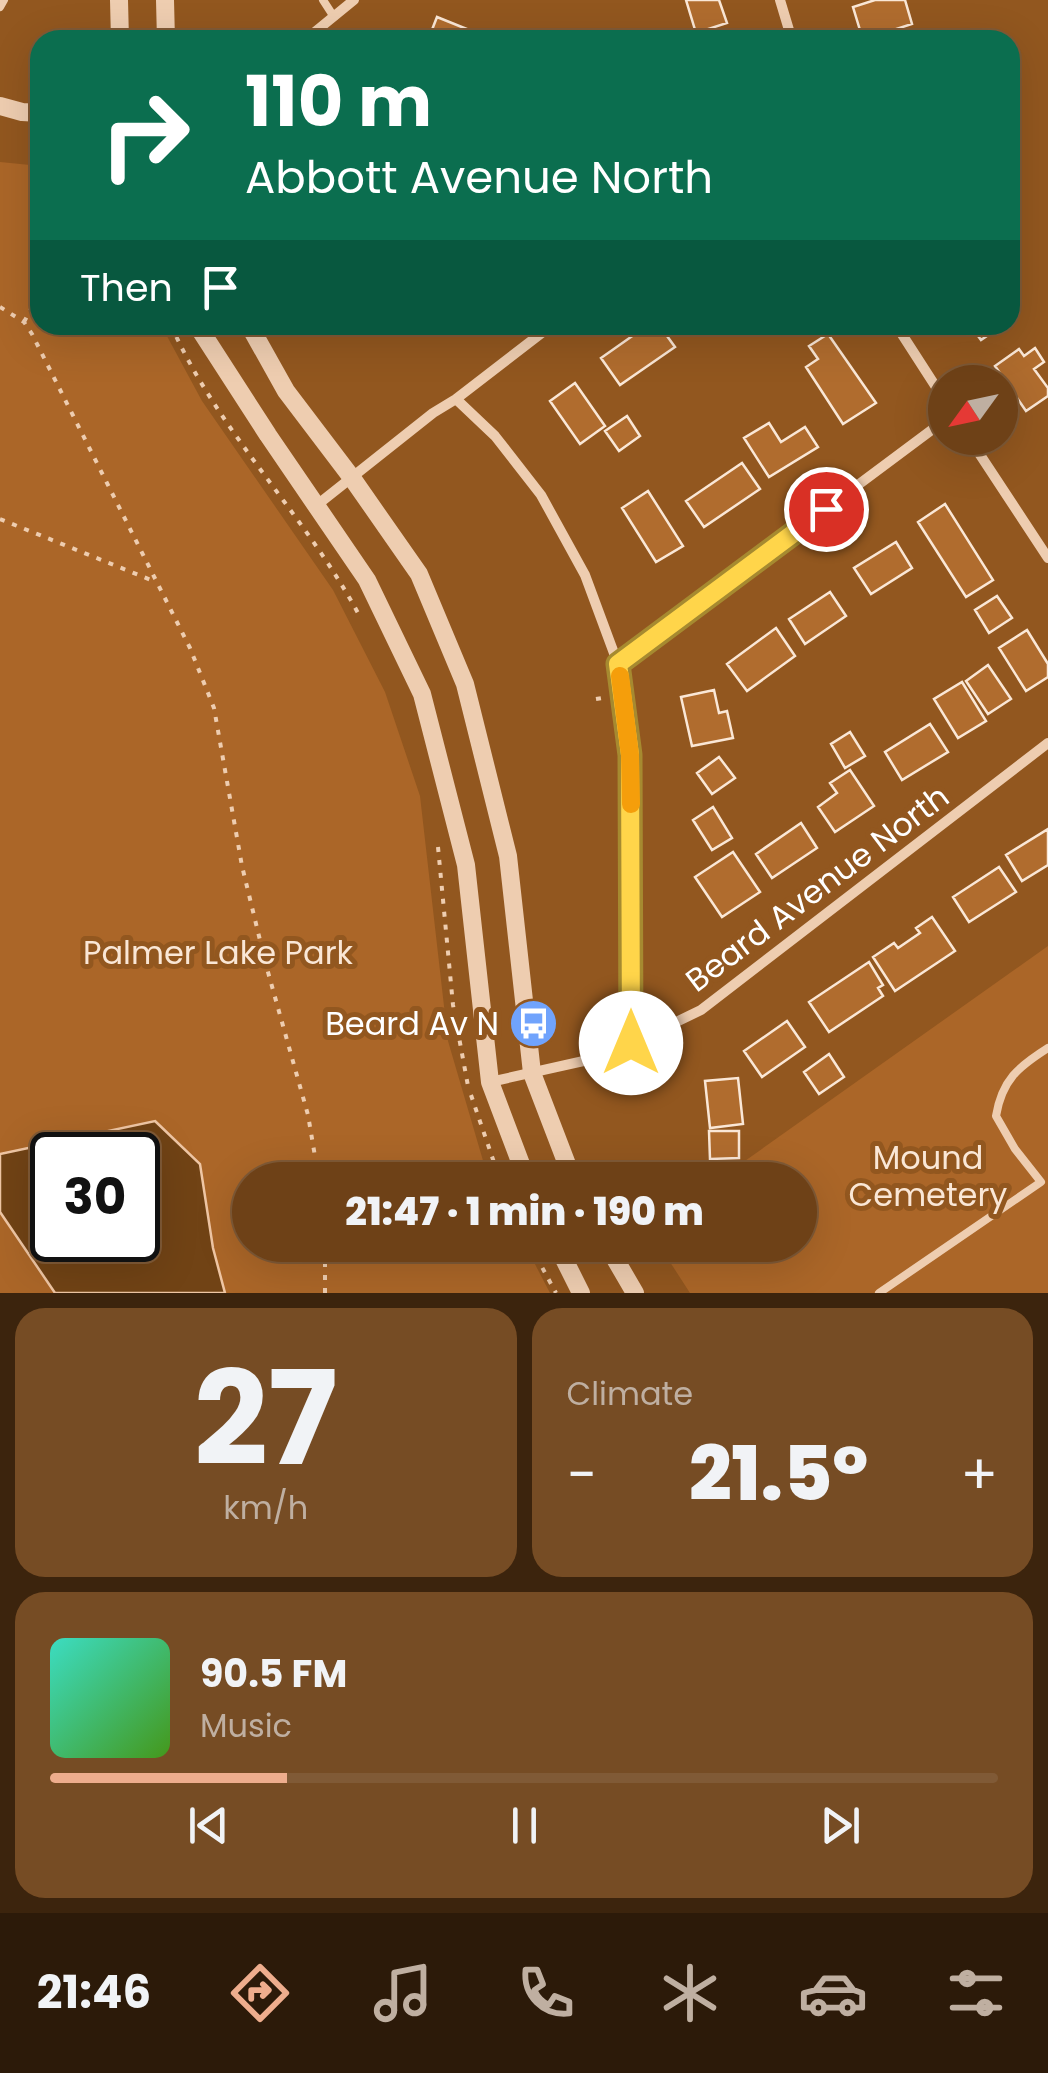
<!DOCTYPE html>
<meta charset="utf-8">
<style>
:root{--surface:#6e4117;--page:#764c24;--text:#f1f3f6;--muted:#bfafa1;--line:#805a36;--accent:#eead8d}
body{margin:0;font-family:Poppins,sans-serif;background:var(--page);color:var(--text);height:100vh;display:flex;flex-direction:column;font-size:38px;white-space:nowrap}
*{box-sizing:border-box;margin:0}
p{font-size:32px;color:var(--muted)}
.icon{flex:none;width:55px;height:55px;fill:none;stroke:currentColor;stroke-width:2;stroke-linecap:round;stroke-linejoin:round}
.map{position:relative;height:1293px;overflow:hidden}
.panel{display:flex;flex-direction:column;gap:15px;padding:15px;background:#3c240d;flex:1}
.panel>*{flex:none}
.hud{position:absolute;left:30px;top:30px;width:990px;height:305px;border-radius:30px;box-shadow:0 10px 40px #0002,0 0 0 2px var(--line);background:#0b6e4f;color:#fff;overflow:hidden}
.needle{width:65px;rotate:237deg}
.buttons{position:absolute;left:928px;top:365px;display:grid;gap:20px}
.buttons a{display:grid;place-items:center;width:90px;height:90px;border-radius:50%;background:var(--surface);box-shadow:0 10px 40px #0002,0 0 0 2px var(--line);font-size:50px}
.speed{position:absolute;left:30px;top:1132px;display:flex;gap:20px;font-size:50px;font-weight:700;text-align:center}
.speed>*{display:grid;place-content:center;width:130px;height:130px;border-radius:50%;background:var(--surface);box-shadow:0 10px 40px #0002,0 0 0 2px var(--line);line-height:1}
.speed .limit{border:5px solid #111;border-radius:15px;background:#fff;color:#111}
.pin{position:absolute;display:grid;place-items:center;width:85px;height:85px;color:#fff;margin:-42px;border:5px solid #fff;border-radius:50%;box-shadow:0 2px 10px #0007}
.me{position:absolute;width:110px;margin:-55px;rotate:0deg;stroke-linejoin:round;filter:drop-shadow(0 0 8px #0008)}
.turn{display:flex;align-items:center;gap:35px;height:210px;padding:0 50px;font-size:45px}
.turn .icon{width:130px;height:130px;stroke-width:2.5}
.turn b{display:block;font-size:70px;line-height:85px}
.then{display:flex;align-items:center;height:95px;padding:0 50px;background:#0003;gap:20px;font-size:38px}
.big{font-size:75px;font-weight:800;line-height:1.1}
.panel .widget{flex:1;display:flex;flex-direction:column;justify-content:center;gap:15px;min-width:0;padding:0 35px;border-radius:30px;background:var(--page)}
.panel .dial{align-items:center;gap:0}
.dial b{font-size:130px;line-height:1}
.song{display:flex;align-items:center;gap:30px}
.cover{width:120px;height:120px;border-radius:15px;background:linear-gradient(135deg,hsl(170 70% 55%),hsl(100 70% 35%))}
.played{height:10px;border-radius:5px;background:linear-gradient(90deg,var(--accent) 25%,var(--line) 25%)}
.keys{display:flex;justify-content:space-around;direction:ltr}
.heat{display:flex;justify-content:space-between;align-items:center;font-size:55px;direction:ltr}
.panel .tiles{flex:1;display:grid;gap:15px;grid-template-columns:1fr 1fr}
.widget:last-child{grid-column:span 2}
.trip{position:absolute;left:232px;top:1162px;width:585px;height:100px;border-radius:50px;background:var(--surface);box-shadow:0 10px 40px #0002,0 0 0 2px var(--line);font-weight:800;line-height:100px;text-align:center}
.menu{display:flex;height:160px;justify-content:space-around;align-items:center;background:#2c1a09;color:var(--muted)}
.menu .icon{width:70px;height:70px}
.menu .on{color:var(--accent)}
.menu b{font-size:45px;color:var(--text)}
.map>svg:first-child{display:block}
.green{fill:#ab6628;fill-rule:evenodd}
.water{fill:#714315;stroke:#efc6a4;stroke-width:2.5;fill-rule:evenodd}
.building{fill:#b06c2e;stroke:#fae7d6;stroke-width:2.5}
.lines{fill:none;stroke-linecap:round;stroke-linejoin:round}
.path{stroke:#eecdb0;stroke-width:4;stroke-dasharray:5 8;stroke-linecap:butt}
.service{stroke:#eecdb0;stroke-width:8}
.minor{stroke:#eecdb0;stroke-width:10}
.tertiary{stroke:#eecdb0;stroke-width:18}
.route-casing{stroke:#a68a30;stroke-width:25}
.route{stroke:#ffd54a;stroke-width:18}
.slow{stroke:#f59e0b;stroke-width:18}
.labels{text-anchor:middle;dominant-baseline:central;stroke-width:10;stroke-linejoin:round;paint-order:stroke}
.street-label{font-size:32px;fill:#fff;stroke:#92571f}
.park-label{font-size:32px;fill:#fae7d6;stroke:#92571f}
.poi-label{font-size:32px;fill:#fff;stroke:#92571f;text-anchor:end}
</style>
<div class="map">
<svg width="1048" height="1293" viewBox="0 0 1048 1293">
<rect width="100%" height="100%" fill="#92571f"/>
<path class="green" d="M0,162L40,166V325H161L202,401L333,590L385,692L420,796L448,1041L484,1164L492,1180H250V1245H525L550,1293H0ZM52,1155H138V1240H52Z
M1048,946V1293H690L659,1245H800V1180H718Z"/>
<path class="water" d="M155,1121L200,1164L213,1248L225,1293H55L0,1212V1154ZM52,1155H138V1240H52Z"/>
<path class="building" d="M686,0H719L727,23L696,33Z
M875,0H905L912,24L893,30L896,39L863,40L853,7Z
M437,17L494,40H428Z
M648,325H659L675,347L620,385L601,358Z
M970,325H1003L981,340Z
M828,334L876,403L843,424L806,367L818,359L809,346Z
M1035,348L1044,362L1034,369L1048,388V396L1026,411L995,366L1019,349L1024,356Z
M575,383L605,426L580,444L550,401Z
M627,416L640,436L619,451L605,431Z
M769,423L781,442L805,427L818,447L769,477L744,438Z
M742,463L760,489L704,527L686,501Z
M648,491L683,546L656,562L622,508Z
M945,504L993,580L966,597L918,522Z
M896,542L912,568L871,594L854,568Z
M830,592L846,616L805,644L789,619Z
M997,596L1012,618L989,633L975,610Z
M776,628L795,656L747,691L727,664Z
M1027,630L1048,664V677L1026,691L999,648Z
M988,665L1011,699L988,714L966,681Z
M962,682L986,721L958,738L934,699Z
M714,690L719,713L727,711L733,738L692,746L681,697Z
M930,724L948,752L902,780L885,752Z
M850,732L865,756L845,768L831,744Z
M719,757L735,778L712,794L697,773Z
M850,770L874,806L835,832L818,807L837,793L830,783Z
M713,807L732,838L712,850L693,820Z
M801,823L817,848L772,878L756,854Z
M1048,829V865L1022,881L1006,855Z
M733,852L760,892L722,917L695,877Z
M999,867L1016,892L969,922L953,897Z
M932,917L955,951L895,991L873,957L894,943L898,948L920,933L916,928Z
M869,962L883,985L878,988L883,996L829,1032L809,1002Z
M787,1021L805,1047L762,1077L744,1051Z
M829,1054L844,1077L819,1094L804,1072Z
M738,1078L743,1124L710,1128L705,1081Z
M709,1131H739V1158L710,1159Z"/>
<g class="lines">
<path class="path" d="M0,307L24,322L32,334L190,648L214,708L242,866L266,965L308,1115L319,1180
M24,322L40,292
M171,325C217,430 303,512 358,613
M0,519L156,582
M596,699L608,697
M438,847L453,1005L468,1086
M471,1095L500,1180
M530,1245L556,1293
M325,1293V1245"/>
<path class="service" d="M323,0L334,17
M0,7L4,0
M879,1293L1041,1182L1015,1149L996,1116C1002,1080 1018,1067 1048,1048"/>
<path class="minor" d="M780,0L792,40
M305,40L354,0
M896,325L945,401
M456,399L495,436L541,495L585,575L618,664L631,755V1043
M969,438L1048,558
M317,505L433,413L456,399L552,325
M618,664L945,420
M490,1082L606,1056L701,1010L1048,743"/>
<path class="tertiary" d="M119,0L120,40
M165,0L166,40
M0,106L22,112L40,113
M197,325L268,435L367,580L422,694L466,865L490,1082L527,1180
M249,325L286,391L352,478L419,574L465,684L508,856L532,1073L573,1180
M557,1245L581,1293
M607,1245L635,1293"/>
</g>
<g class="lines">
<defs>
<path id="route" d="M631,1043L630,755L618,664L826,509"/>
</defs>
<use href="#route" class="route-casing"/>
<use href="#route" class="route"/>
<path class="slow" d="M620,676L630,755L631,804"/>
</g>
<defs>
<symbol id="bus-disc" viewBox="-11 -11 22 22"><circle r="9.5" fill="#70a3fc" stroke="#92571f"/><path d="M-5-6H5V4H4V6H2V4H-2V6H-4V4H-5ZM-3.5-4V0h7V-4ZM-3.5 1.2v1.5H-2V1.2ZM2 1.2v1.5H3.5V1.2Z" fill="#fff"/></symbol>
</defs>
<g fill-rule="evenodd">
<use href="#bus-disc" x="506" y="996" width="55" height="55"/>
</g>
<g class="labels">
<g class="street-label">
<text transform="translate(817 888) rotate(-37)">Beard Avenue North</text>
</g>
<g class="park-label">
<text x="218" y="952">Palmer Lake Park</text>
<text x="928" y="1157">Mound<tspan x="928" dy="37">Cemetery</tspan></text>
</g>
<g class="poi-label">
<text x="499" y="1023">Beard Av N</text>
</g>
</g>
</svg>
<div class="buttons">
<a><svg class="needle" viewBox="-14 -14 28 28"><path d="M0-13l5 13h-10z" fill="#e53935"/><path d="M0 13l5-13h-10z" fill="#bfafa1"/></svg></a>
</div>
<div class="speed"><div class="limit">30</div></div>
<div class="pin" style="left:826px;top:509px;background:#d93025"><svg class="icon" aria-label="arrive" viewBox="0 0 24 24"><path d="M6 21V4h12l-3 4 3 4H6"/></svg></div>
<svg class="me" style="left:631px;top:1043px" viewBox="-20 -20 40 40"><circle r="19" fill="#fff"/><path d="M0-13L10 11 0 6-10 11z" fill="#ffd54a"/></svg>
<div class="trip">21:47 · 1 min · 190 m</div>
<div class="hud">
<div class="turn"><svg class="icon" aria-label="right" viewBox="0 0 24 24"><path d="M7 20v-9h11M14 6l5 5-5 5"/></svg><div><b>110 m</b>Abbott Avenue North</div></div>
<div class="then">Then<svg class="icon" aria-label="arrive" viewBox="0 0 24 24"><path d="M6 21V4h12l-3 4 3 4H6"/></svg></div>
</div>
</div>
<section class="panel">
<div class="tiles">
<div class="widget dial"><b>27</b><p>km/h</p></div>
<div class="widget"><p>Climate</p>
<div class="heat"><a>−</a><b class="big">21.5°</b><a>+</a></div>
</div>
<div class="widget">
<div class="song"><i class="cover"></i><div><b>90.5 FM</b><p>Music</p></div></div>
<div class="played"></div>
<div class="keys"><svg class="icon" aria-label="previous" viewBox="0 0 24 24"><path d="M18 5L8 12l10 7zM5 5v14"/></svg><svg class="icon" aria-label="pause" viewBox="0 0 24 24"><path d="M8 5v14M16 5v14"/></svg><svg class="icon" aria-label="next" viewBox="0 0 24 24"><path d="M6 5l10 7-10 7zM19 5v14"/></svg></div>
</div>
</div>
</section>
<nav class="menu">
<b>21:46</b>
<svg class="icon on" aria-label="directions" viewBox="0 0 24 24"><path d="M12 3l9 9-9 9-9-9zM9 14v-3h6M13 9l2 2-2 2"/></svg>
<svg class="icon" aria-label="music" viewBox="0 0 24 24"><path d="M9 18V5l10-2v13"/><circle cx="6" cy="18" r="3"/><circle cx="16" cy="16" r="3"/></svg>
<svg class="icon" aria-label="phone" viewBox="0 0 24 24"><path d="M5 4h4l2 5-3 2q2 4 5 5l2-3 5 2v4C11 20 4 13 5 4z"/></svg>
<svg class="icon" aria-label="climate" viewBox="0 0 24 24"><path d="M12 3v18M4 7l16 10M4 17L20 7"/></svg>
<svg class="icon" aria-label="car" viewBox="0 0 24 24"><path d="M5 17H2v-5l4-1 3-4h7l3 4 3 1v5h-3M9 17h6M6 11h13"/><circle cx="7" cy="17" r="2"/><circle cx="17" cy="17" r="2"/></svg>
<svg class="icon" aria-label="filters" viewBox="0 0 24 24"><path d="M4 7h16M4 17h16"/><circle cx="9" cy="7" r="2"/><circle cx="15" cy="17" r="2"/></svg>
</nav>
